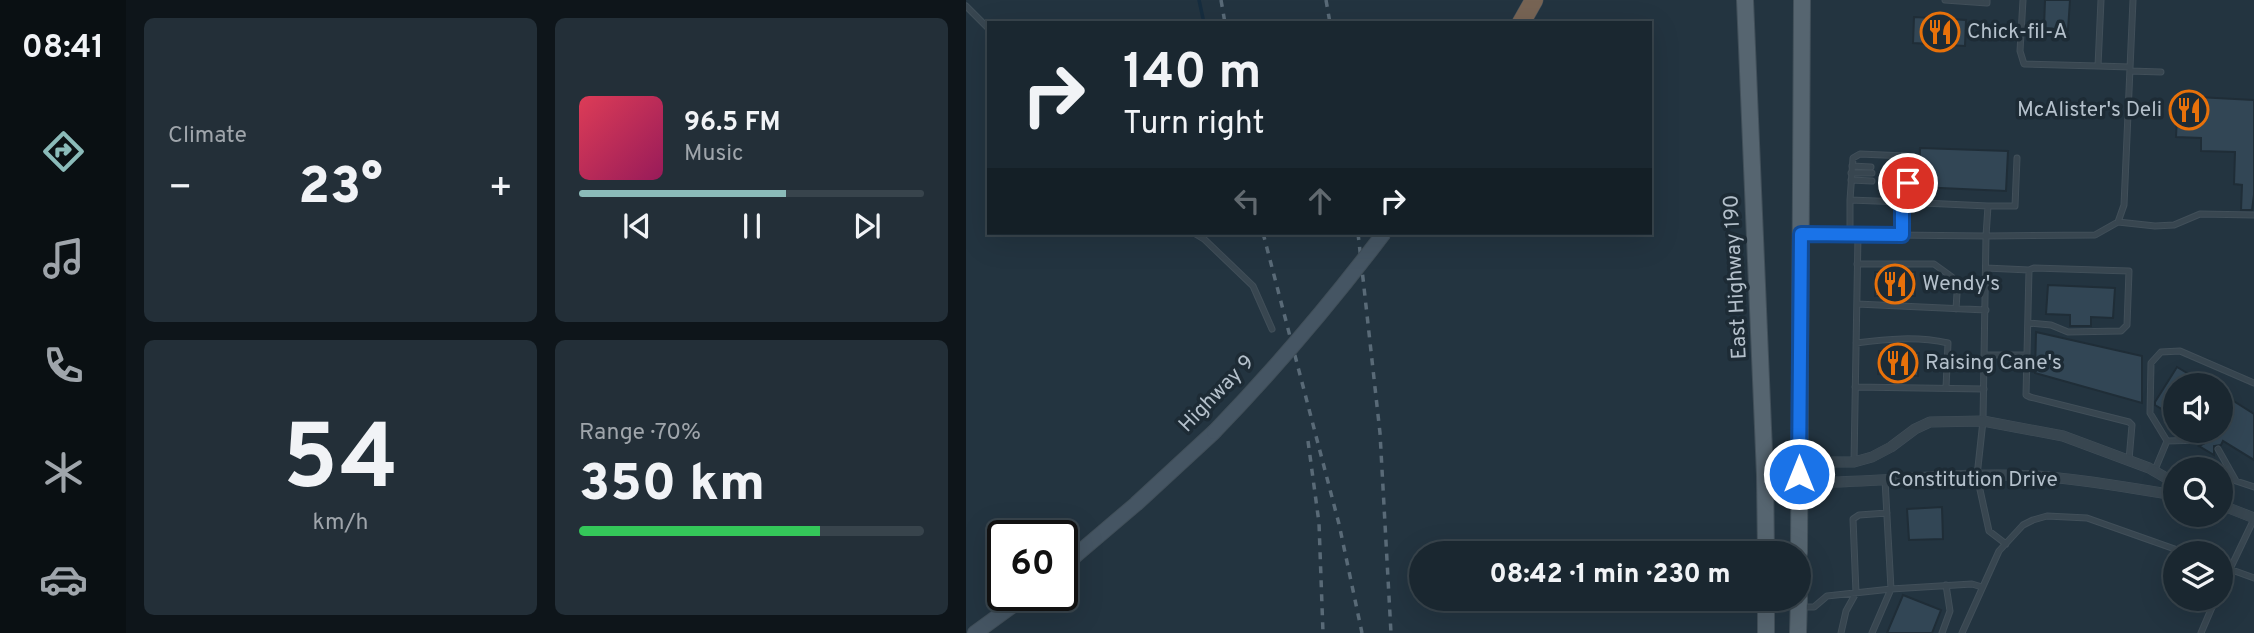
<!DOCTYPE html>
<meta charset="utf-8">
<style>
:root{--surface:#1a2730;--page:#232f38;--text:#f1f3f6;--muted:#9fa5ab;--line:#38444c;--accent:#8bbbb9}
body{margin:0;font-family:Overpass,sans-serif;background:var(--page);color:var(--text);height:100vh;display:flex;flex-direction:column;font-size:26px;white-space:nowrap}
*{box-sizing:border-box;margin:0}
p{font-size:23px;color:var(--muted)}
.icon{flex:none;width:38px;height:38px;fill:none;stroke:currentColor;stroke-width:2;stroke-linecap:round;stroke-linejoin:round}
.map{position:relative;flex:1;overflow:hidden}
.side{display:flex;flex-direction:column;gap:18px;padding:18px;background:#0e151a;width:840px}
.side>*{flex:none}
.guide{position:absolute;left:21px;top:21px;width:665px;height:214px;border-radius:0px;box-shadow:0 7px 28px #0002,0 0 0 2px var(--line);background:#1a2730;color:var(--text);overflow:hidden}
.fabs{position:absolute;left:1197px;top:373px;display:grid;gap:14px}
.fabs a{display:grid;place-items:center;width:70px;height:70px;border-radius:50%;background:var(--surface);box-shadow:0 7px 28px #0002,0 0 0 2px var(--line);font-size:35px}
.speed{position:absolute;left:21px;top:520px;display:flex;gap:14px;font-size:35px;font-weight:700;text-align:center}
.speed>*{display:grid;place-content:center;width:91px;height:91px;border-radius:50%;background:var(--surface);box-shadow:0 7px 28px #0002,0 0 0 2px var(--line);line-height:1}
.speed .limit{border:4px solid #111;border-radius:10px;background:#fff;color:#111}
.pin{position:absolute;display:grid;place-items:center;width:60px;height:60px;color:#fff;margin:-30px;border:4px solid #fff;border-radius:50%;box-shadow:0 2px 7px #0007}
.me{position:absolute;width:77px;margin:-38px;rotate:0deg;stroke-linejoin:round;filter:drop-shadow(0 0 5px #0008)}
.turn{display:flex;align-items:center;gap:24px;height:147px;padding:0 21px;font-size:32px}
.turn .icon{width:91px;height:91px;stroke-width:2.5}
.turn b{display:block;font-size:49px;line-height:60px}
.lanes{display:flex;align-items:center;height:66px;padding:0 21px;background:#0003;justify-content:center;gap:35px;direction:ltr}
.lanes .off{opacity:.35}
.big{font-size:52px;font-weight:800;line-height:1.1}
.side .card{flex:1;display:flex;flex-direction:column;justify-content:center;gap:10px;min-width:0;padding:0 24px;border-radius:10px;background:var(--page)}
.side .dial{align-items:center;gap:0}
.dial b{font-size:91px;line-height:1}
.song{display:flex;align-items:center;gap:21px}
.cover{width:84px;height:84px;border-radius:10px;background:linear-gradient(135deg,hsl(350 70% 55%),hsl(330 70% 35%))}
.played{height:7px;border-radius:4px;background:linear-gradient(90deg,var(--accent) 60%,var(--line) 60%)}
.keys{display:flex;justify-content:space-around;direction:ltr}
.heat{display:flex;justify-content:space-between;align-items:center;font-size:38px;direction:ltr}
.charge{height:10px;border-radius:5px;background:linear-gradient(90deg,#34c759 70%,var(--line) 0)}
.side .tiles{flex:1;display:grid;gap:18px;grid-template-columns:repeat(2,1fr)}
.trip{position:absolute;left:443px;top:541px;width:402px;height:70px;border-radius:35px;background:var(--surface);box-shadow:0 7px 28px #0002,0 0 0 2px var(--line);font-weight:800;line-height:70px;text-align:center}
main{display:flex;flex:1;min-height:0}
.tabs{display:flex;flex-direction:column;width:126px;justify-content:space-around;align-items:center;background:#0a1013;color:var(--muted)}
.tabs .icon{width:49px;height:49px}
.tabs .current{color:var(--accent)}
.tabs b{font-size:32px;color:var(--text)}
.map>svg:first-child{display:block}
.lines{fill:none;stroke-linecap:round;stroke-linejoin:round}
.stream{stroke:#162d3f;stroke-width:3.5}
.building{fill:#324655;stroke:#1f2d37;stroke-width:2}
.lane-casing{stroke:#414f59;stroke-width:7}
.street-casing{stroke:#414f59;stroke-width:11}
.secondary-casing{stroke:#414f59;stroke-width:16}
.primary-casing{stroke:#414f59;stroke-width:18}
.highway-casing{stroke:#43505b;stroke-width:19}
.lane{stroke:#384650;stroke-width:5}
.street{stroke:#384650;stroke-width:10}
.secondary{stroke:#455563;stroke-width:14}
.primary{stroke:#566570;stroke-width:16}
.highway{stroke:#776454;stroke-width:18}
.rail{stroke:#596a77;stroke-width:3.5;stroke-dasharray:7 7;stroke-linecap:butt}
.secondary-bridge-casing{stroke:#414f59;stroke-width:16;stroke-linecap:butt}
.secondary-bridge{stroke:#455563;stroke-width:14}
.route-casing{stroke:#114b97;stroke-width:18}
.route{stroke:#1a73e8;stroke-width:12}
.labels{text-anchor:middle;dominant-baseline:central;stroke-width:7;stroke-linejoin:round;paint-order:stroke}
.poi-label{font-size:21px;fill:#b4c0cb;stroke:#1d2b35;text-anchor:start}
.street-label{font-size:21px;fill:#b4c0cb;stroke:#1d2b35}
</style>
<main>
<nav class="tabs">
<b>08:41</b>
<svg class="icon current" aria-label="directions" viewBox="0 0 24 24"><path d="M12 3l9 9-9 9-9-9zM9 14v-3h6M13 9l2 2-2 2"/></svg>
<svg class="icon" aria-label="music" viewBox="0 0 24 24"><path d="M9 18V5l10-2v13"/><circle cx="6" cy="18" r="3"/><circle cx="16" cy="16" r="3"/></svg>
<svg class="icon" aria-label="phone" viewBox="0 0 24 24"><path d="M5 4h4l2 5-3 2q2 4 5 5l2-3 5 2v4C11 20 4 13 5 4z"/></svg>
<svg class="icon" aria-label="climate" viewBox="0 0 24 24"><path d="M12 3v18M4 7l16 10M4 17L20 7"/></svg>
<svg class="icon" aria-label="car" viewBox="0 0 24 24"><path d="M5 17H2v-5l4-1 3-4h7l3 4 3 1v5h-3M9 17h6M6 11h13"/><circle cx="7" cy="17" r="2"/><circle cx="17" cy="17" r="2"/></svg>
</nav>
<section class="side">
<div class="tiles">
<div class="card"><p>Climate</p>
<div class="heat"><a>−</a><b class="big">23°</b><a>+</a></div>
</div>
<div class="card">
<div class="song"><i class="cover"></i><div><b>96.5 FM</b><p>Music</p></div></div>
<div class="played"></div>
<div class="keys"><svg class="icon" aria-label="previous" viewBox="0 0 24 24"><path d="M18 5L8 12l10 7zM5 5v14"/></svg><svg class="icon" aria-label="pause" viewBox="0 0 24 24"><path d="M8 5v14M16 5v14"/></svg><svg class="icon" aria-label="next" viewBox="0 0 24 24"><path d="M6 5l10 7-10 7zM19 5v14"/></svg></div>
</div>
<div class="card dial"><b>54</b><p>km/h</p></div>
<div class="card"><p>Range · 70%</p><b class="big">350 km</b><div class="charge"></div></div>
</div>
</section>
<div class="map">
<svg width="1288" height="633" viewBox="0 0 1288 633">
<rect width="100%" height="100%" fill="#233440"/>
<g class="lines">
<path class="stream" d="M233,0L238,23"/>
</g>
<path class="building" d="M1079,0H1104L1102,30L1078,28Z
M948,17L1000,20L999,46L947,43Z
M1212,96L1288,100V195L1286,210H1275L1276,185L1268,184L1269,152L1235,151V138L1210,137Z
M954,148L1042,151L1040,191L953,187Z
M909,272H949V296H909Z
M1082,285L1149,288L1147,318L1125,317V326H1104V315L1080,314Z
M1070,332L1176,356V403L1069,373Z
M913,351L953,353L952,376L912,374Z
M1211,367L1241,385H1209V417L1189,405V402Z
M1255,393L1288,414V460L1257,441L1255,445L1248,446V455L1233,446L1241,442L1239,436L1240,430H1255Z
M976,507L977,539L943,540L941,509Z
M937,595L975,610L966,633H921Z"/>
<g class="lines">
<defs>
<path id="lane" d="M979,0L1021,3V0
M1057,0L1054,51L1058,64L1132,66
M1135,0L1132,66L1164,67
M0,6L23,29
M1164,71L1195,72
M1051,158L1049,206H1022L1020,236L1129,235L1152,222L1189,226L1208,225L1234,214L1288,215
M886,166L905,167
M920,168L943,169
M885,173H906
M920,174L943,176
M885,180L906,181
M919,182L942,183
M884,200L887,158L894,154L940,156L944,163L941,202
M1152,222L1158,205L1167,0
M228,233L238,239L287,286L306,329
M838,234L1020,236L1017,421L1011,476L1023,531L1040,544
M884,234V200L936,202
M936,235V202L1022,206
M891,264H968L986,277L991,293L990,309
M1020,268L1063,270
M891,304L1020,310
M1062,323L1085,325L1102,332L1155,331L1161,325L1163,271L1068,268L1063,270L1060,395L1064,397L1163,422L1166,425L1163,460
M890,343C921,339 951,336 982,343L980,388
M1019,355H1061
M889,387L1018,389
M1201,441L1236,440
M1252,449L1270,481L1288,487
M888,462L892,235
M1188,472L1201,441L1184,413L1185,363L1195,352L1214,351L1288,383
M1255,566L1288,578
M1255,588L1288,519
M834,607H848L861,596L925,589L919,480
M875,633L880,611L890,593L887,519L893,515L921,513
M906,633L925,589L1006,584L1016,587
M976,633L984,611L980,585
M996,633L1033,551L1057,525L1067,520L1081,516L1121,518L1220,553
M1235,633L1250,598"/>
<path id="street" d="M847,474L866,462H888L906,457L925,447L949,429L964,422L1017,421L1097,436L1183,468L1209,483
M799,475L847,474L867,482C935,480 1003,472 1071,476C1117,479 1163,488 1209,495
M1255,505L1288,518"/>
<path id="secondary" d="M96,567L170,504L248,432
M9,633L61,595"/>
<path id="primary" d="M779,0L799,475L800,553
M833,553L836,0
M800,598V633
M832,633L833,598"/>
<path id="highway" d="M555,23L568,0"/>
</defs>
<use href="#lane" class="lane-casing"/>
<use href="#street" class="street-casing"/>
<use href="#secondary" class="secondary-casing"/>
<use href="#primary" class="primary-casing"/>
<use href="#highway" class="highway-casing"/>
<use href="#lane" class="lane"/>
<use href="#street" class="street"/>
<use href="#secondary" class="secondary"/>
<use href="#primary" class="primary"/>
<use href="#highway" class="highway"/>
<path class="rail" d="M255,0L259,23
M360,0L364,23
M297,233L373,524L396,633
M392,233L414,433L425,633
M342,441L353,523L357,633"/>
<defs>
<path id="secondary-bridge" d="M248,432C309,369 365,303 418,233"/>
</defs>
<use href="#secondary-bridge" class="secondary-bridge-casing"/>
<use href="#secondary-bridge" class="secondary-bridge"/>
</g>
<g class="lines">
<defs>
<path id="route" d="M833,474L835,234L936,235V202H941L942,183"/>
</defs>
<use href="#route" class="route-casing"/>
<use href="#route" class="route"/>
</g>
<defs>
<symbol id="restaurant-ring" viewBox="-11 -11 22 22"><circle r="9.5" fill="#1d2b35" stroke="#e8710a" stroke-width="1.5"/><path d="M-5-6h1v4h1v-4h1v4h1v-4h1v5L-1.5 .5V6h-2V.5L-5-1ZM5-6V6H3V1.5H1.5Q1.5-4 5-6Z" fill="#e8710a"/></symbol>
</defs>
<g fill-rule="evenodd">
<use href="#restaurant-ring" x="952" y="10" width="44" height="44"/>
<use href="#restaurant-ring" x="1201" y="88" width="44" height="44"/>
<use href="#restaurant-ring" x="907" y="262" width="44" height="44"/>
<use href="#restaurant-ring" x="910" y="341" width="44" height="44"/>
</g>
<g class="labels">
<g class="poi-label">
<text x="1001" y="32">Chick-fil-A</text>
<text x="1196" y="110" text-anchor="end">McAlister's Deli</text>
<text x="956" y="284">Wendy's</text>
<text x="959" y="363">Raising Cane's</text>
</g>
<g class="street-label">
<text transform="translate(770 277) rotate(-93)">East Highway 190</text>
<text transform="translate(251 394) rotate(-46)">Highway 9</text>
<text x="1007" y="480">Constitution Drive</text>
</g>
</g>
</svg>
<div class="fabs">
<a><svg class="icon" aria-label="sound" viewBox="0 0 24 24"><path d="M4 9h4l5-4v14l-5-4H4zM17 9q2 3 0 6"/></svg></a>
<a><svg class="icon" aria-label="search" viewBox="0 0 24 24"><circle cx="10" cy="10" r="6"/><path d="M15 15l6 6"/></svg></a>
<a><svg class="icon" aria-label="layers" viewBox="0 0 24 24"><path d="M12 4l9 5-9 5-9-5zM3 14l9 5 9-5"/></svg></a>
</div>
<div class="speed"><div class="limit">60</div></div>
<div class="pin" style="left:942px;top:183px;background:#d93025"><svg class="icon" aria-label="arrive" viewBox="0 0 24 24"><path d="M6 21V4h12l-3 4 3 4H6"/></svg></div>
<svg class="me" style="left:833px;top:474px" viewBox="-20 -20 40 40"><circle r="17" fill="#1a73e8" stroke="#fff" stroke-width="3"/><path d="M0-11L8 9 0 5-8 9z" fill="#fff"/></svg>
<div class="trip">08:42 · 1 min · 230 m</div>
<div class="guide">
<div class="turn"><svg class="icon" aria-label="right" viewBox="0 0 24 24"><path d="M7 20v-9h11M14 6l5 5-5 5"/></svg><div><b>140 m</b>Turn right</div></div>
<div class="lanes"><svg class="icon off" aria-label="left" viewBox="0 0 24 24"><path d="M17 20v-9H6M10 6l-5 5 5 5"/></svg><svg class="icon off" aria-label="ahead" viewBox="0 0 24 24"><path d="M12 20V5M6 11l6-6 6 6"/></svg><svg class="icon" aria-label="right" viewBox="0 0 24 24"><path d="M7 20v-9h11M14 6l5 5-5 5"/></svg></div>
</div>
</div>
</main>
